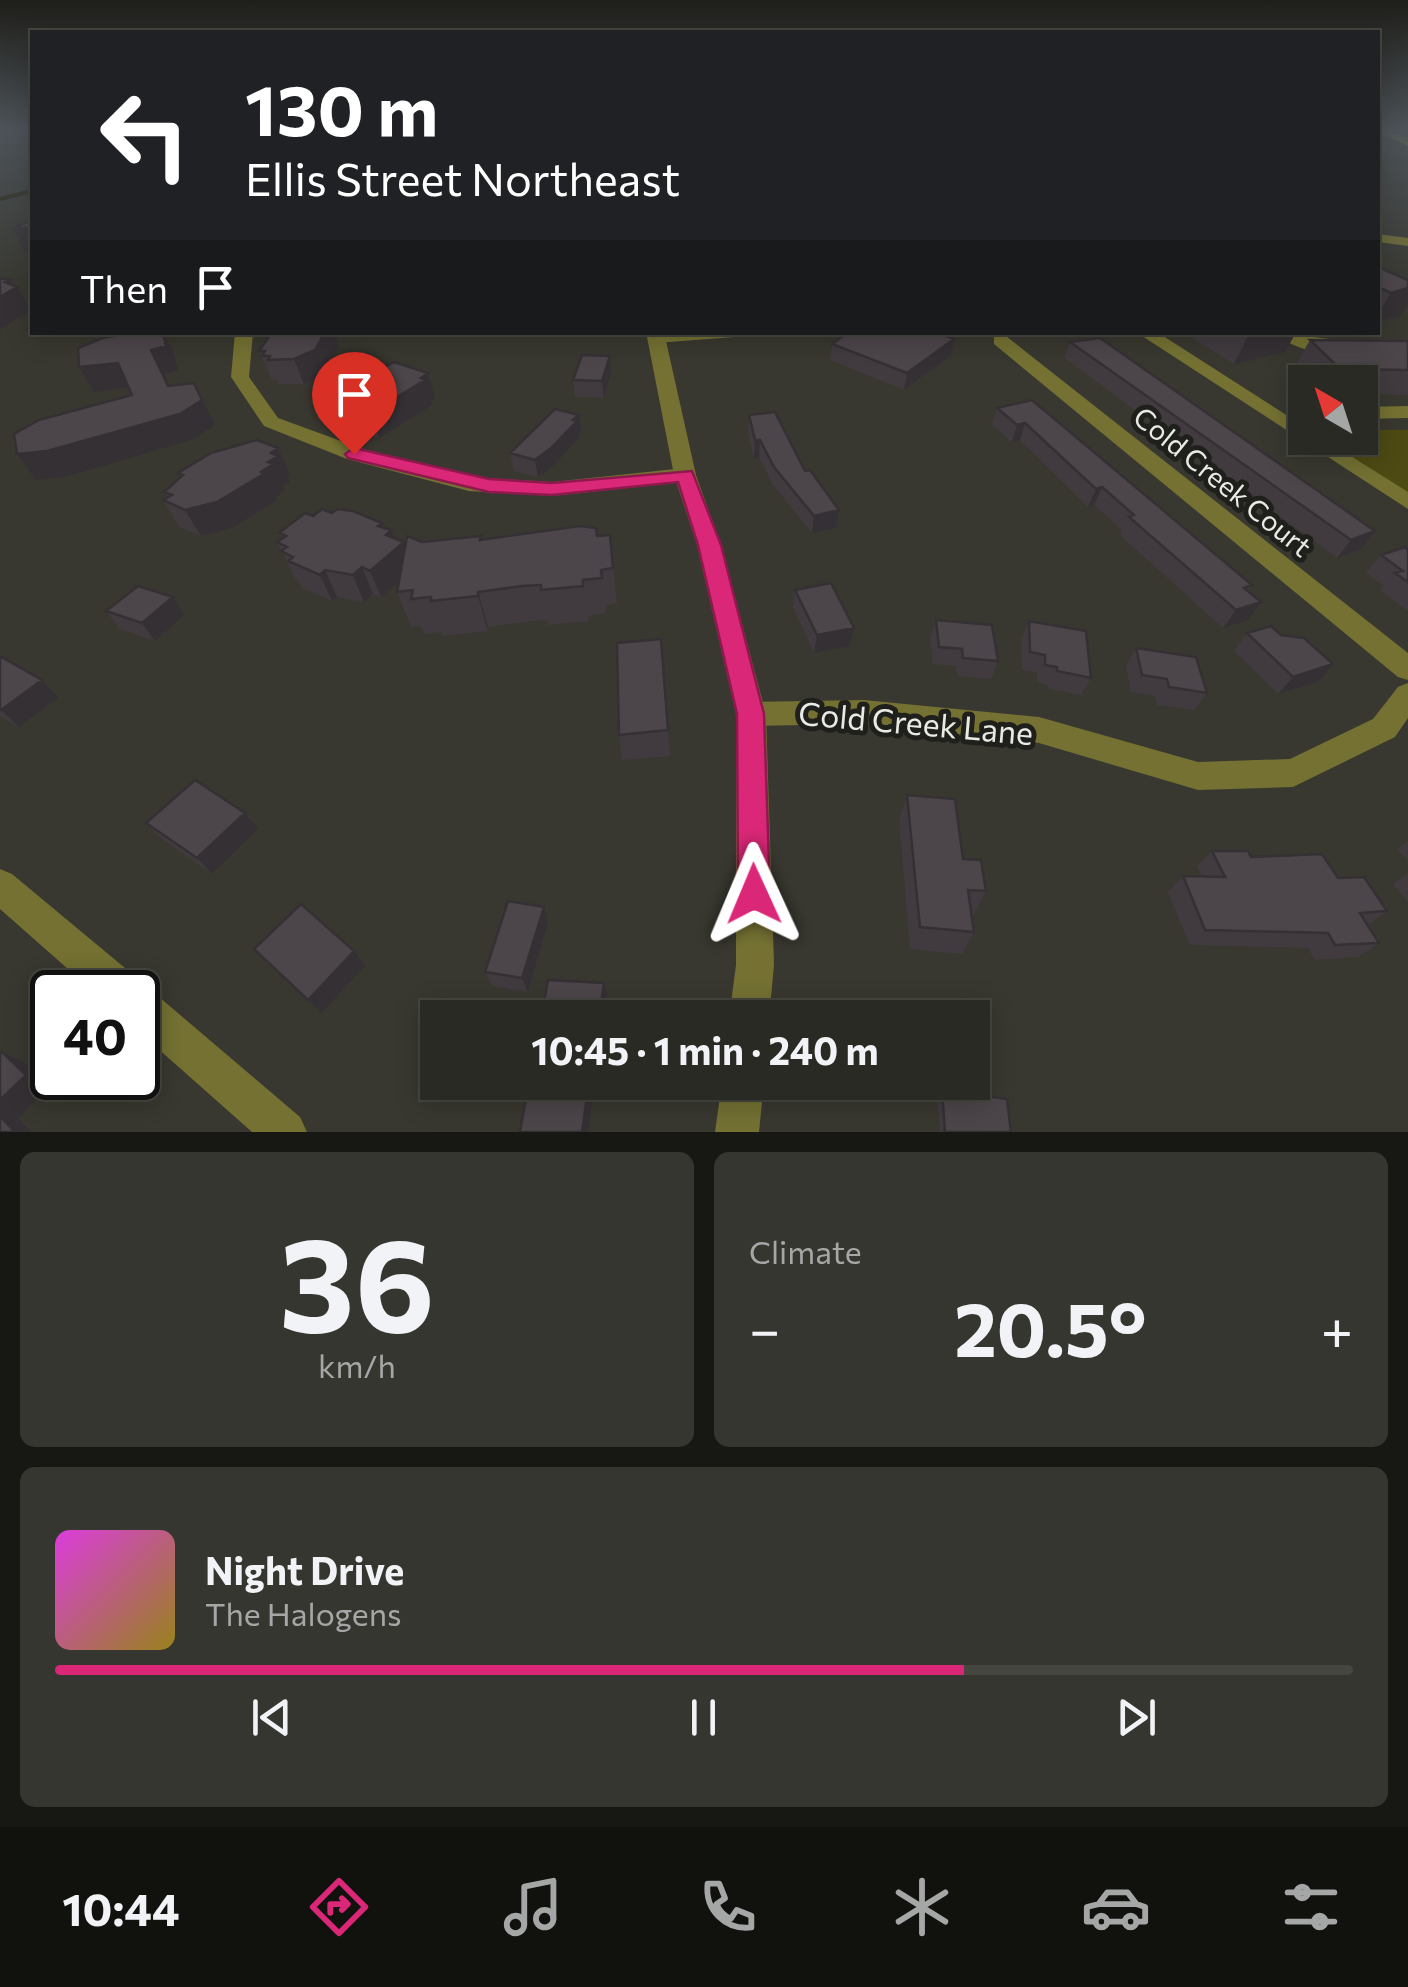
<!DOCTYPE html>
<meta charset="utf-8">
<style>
:root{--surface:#2a2a24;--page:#363631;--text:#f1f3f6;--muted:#a5a7a6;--line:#464641;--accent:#db2777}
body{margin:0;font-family:Commissioner,sans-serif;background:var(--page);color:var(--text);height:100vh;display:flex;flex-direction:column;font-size:38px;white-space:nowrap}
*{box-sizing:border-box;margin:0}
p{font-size:32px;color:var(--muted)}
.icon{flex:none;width:55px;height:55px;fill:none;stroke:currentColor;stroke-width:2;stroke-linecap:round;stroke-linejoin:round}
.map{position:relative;height:1132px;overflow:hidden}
.drawer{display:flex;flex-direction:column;gap:20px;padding:20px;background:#171714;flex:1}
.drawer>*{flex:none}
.hud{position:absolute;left:30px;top:30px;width:1350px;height:305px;border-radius:0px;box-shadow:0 5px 25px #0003,0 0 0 2px var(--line);background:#202124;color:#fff;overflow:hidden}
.needle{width:65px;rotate:321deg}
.buttons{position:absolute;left:1288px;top:365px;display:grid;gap:20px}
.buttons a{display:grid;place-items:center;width:90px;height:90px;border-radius:0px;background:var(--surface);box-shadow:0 5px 25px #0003,0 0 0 2px var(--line);font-size:50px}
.speed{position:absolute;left:30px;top:970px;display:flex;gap:20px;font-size:50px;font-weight:700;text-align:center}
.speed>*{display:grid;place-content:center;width:130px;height:130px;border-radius:50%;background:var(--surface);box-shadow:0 5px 25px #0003,0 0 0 2px var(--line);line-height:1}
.speed .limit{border:5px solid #111;border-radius:15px;background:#fff;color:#111}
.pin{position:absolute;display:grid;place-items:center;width:85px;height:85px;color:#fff;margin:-102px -42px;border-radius:50% 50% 50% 0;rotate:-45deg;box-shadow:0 0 10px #0007}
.pin .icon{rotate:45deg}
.me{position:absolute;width:110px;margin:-55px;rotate:359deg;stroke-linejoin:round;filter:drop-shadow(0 0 8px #0008)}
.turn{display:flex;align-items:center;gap:35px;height:210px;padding:0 50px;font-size:45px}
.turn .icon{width:130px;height:130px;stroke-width:2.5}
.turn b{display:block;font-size:70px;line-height:85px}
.then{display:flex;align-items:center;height:95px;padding:0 50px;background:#0003;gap:20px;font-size:38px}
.big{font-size:75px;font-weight:700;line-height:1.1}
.drawer .tile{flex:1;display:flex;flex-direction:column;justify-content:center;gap:15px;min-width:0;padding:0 35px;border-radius:15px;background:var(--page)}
.drawer .dial{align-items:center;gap:0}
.dial b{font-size:130px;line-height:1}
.song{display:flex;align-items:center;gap:30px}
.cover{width:120px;height:120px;border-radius:15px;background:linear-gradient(135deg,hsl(300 70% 55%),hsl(50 70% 35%))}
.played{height:10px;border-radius:5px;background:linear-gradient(90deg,var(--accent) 70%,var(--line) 70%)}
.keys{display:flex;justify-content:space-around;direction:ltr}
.heat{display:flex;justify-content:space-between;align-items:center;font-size:55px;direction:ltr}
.drawer .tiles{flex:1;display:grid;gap:20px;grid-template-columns:1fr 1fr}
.tile:last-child{grid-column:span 2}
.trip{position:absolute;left:420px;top:1000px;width:570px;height:100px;border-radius:0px;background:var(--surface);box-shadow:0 5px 25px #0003,0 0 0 2px var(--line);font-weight:700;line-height:100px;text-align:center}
.dock{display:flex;height:160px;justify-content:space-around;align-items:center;background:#11110e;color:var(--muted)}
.dock .icon{width:70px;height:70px}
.dock .active{color:var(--accent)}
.dock b{font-size:45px;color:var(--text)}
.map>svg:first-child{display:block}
.green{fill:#4d4a14}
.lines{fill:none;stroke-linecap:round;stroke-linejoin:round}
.stream{stroke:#1f1d00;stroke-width:4}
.minor{fill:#747133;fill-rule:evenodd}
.tertiary{fill:#747133;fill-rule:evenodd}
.trunk{fill:#b8b23b;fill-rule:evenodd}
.wall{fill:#413b40}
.shaded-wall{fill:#353034}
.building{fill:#4c454a;stroke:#353034;stroke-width:2.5}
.route{fill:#db2777;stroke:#8e194d;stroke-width:2.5}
.labels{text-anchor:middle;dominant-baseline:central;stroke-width:10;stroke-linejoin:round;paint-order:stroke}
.street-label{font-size:28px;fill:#eaeae5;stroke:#1f1f1b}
.near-street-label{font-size:32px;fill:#eaeae5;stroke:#1f1f1b}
</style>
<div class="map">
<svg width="1408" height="1132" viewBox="0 0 1408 1132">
<rect width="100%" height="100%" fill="#383830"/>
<path class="green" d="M1360,430H1408V497L1317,438H1360Z"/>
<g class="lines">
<path class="stream" d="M0,199L32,191"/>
<path class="minor" d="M1378,234L1408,238V246L1378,242Z
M235,332H253L249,377L278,418L363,449L469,477L552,482L685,468L696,475L685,482L552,496L469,491L347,459L264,426L231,377Z
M742,332L734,337L656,343L647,338L659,332Z
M1136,332H1157L1305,427V438H1322L1408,492V509Z
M1273,332L1338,340L1347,345C1326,360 1291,348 1273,332Z
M994,336H1006L1408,653V680L1398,677L994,344Z
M1408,406V418L1360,419V407Z
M1408,683V718L1395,737L1293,787L1198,790L1039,743L864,724L751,726L740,723L736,714L740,705L751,702L864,700L1039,717L1198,762L1290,759L1373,719L1398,687Z
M0,869L12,874L137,978L140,986L152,991L300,1117L307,1132H252L138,1031V992H94L0,909Z"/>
<path class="tertiary" d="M646,332H664L696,475L721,545L766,714L774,965L769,1018H729L736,965V714L697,545L674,475Z
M722,1082H764L759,1132H715Z"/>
<path class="trunk" d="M1381,131L1408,137V146L1383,134Z"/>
</g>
<path class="wall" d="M1378,267L1408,280L1401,316L1378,322Z
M272,332H334L339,347L324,374L304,384H278L276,380H272L259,351Z
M1182,332H1296L1285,352L1234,364Z
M1310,340L1408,341V395L1360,394V382H1314L1296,364Z
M1070,342L1375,531L1361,549L1337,558L1064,358Z
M832,344L951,355L904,390L830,360Z
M610,356L611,372L604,398L575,397L573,380Z
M344,386L435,398L431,401L432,405L379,438L345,426L336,400L346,390Z
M1032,400L1252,585L1248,591L1261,602L1248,620L1223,628L1120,535L1122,530L1094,505L1088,507L1020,440L1012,442L992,425L997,408Z
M579,415L581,432L579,434V438L553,466L538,477L514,471L510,453Z
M749,415L805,471L836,528L812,533L773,485L759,457L754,458L748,432Z
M178,473L290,474L287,476L290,482L283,486L285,490L276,497L277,500L232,528L201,536L179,527L163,500L168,497L164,492L180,477Z
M332,513L382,523L384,528L391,530L393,538L405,546L422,542L481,536L482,540L610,535L617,603L606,605V613L588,616V621L548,625L547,620L530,621L488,627V631L443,636L441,632L424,634L421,626L411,627L397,592L399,581L381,597L373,594L364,602L337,597L332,601L302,588L297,579L295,578L277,542L282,538L279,533L313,516Z
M1408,550V610H1407L1380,591L1384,586L1366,573L1381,555Z
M795,590L850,646L814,653L793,607Z
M173,597L184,615L155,641L120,629L106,611Z
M936,620L998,661L991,679L957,676L956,666L933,664L930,638Z
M1029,621L1091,678L1081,695L1049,689L1048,685L1037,682V672L1022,670L1021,639Z
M1247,633L1281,635L1333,664L1318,682L1278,694L1234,651Z
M661,639L670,756L622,760L619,735Z
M1136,648L1207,693L1194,710L1157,705L1155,696L1131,692L1126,665Z
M0,656L58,698L19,727L0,716Z
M907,795L963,859L986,891L974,914H972L974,932L962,954L910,949L899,820Z
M245,813L258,829L212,874L162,839L146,823Z
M1408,841V861L1397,849Z
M1212,851L1251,857L1338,878L1387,911L1368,925L1379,943L1358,957L1315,960L1308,948L1190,945L1168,892L1183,876H1202L1197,866Z
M1408,873V902L1393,884Z
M548,922L528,992L492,986L485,972Z
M942,1090L1011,1132H940L937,1095Z"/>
<path class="shaded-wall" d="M32,227V250L25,251L12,229Z
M10,280L15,288L17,287L31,310L0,329V297L5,282Z
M1408,288V304L1401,316L1378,322V314L1391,293Z
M163,332L174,353L178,371L164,374L182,411L151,350Z
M324,332H334L339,347L324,374L304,384L294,359Z
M1250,332H1296L1285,352L1234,364Z
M954,339L951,355L904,390L907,373Z
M610,356L611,372L604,398L602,381Z
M118,363L132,387L94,392L79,367Z
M428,373L435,398L431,401L432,405L379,438L371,413Z
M202,400L215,425L194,439L65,477L36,480L17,454Z
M579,415L581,432L579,434V438L553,466L538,477L535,460Z
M1025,423L1020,440L1012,442L1017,425Z
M755,440H760L759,457L754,458Z
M278,448L290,474L287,476L290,482L283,486L285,490L276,497L277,500L232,528L201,536L185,510L261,472L268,462L271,453Z
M1102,487L1094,505L1088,507L1096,489Z
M839,510L836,528L812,533L814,516Z
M382,523L386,534L391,530L397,548L404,542L413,569L381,597L370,571L378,526Z
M1375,531L1361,549L1337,558L1351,540Z
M362,567L373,594L364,602L353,575Z
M325,570L337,597L332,601L320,575Z
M478,592L488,627V631L478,596Z
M173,597L184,615L155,641L142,623Z
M1261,602L1248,620L1223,628L1236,610Z
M854,628L850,646L814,653L817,635Z
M1333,664L1318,682L1278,694L1293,677Z
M42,680L58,698L19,727L1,710Z
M245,813L258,829L212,874L197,858Z
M544,907L548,922L528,992L522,978Z
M354,951L365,966L321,1013L308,1000Z
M604,983L607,997L604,1018H599Z
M2,1052L27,1064L49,1086L18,1118L31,1132H15L0,1116Z
M589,1082H595L588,1132H582Z"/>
<path class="building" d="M32,220V227L12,229Z
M1378,267L1408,280V288L1391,293L1378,287Z
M0,278L10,280L5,282L17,287L0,297Z
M138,332H163L166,346L151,350L168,386L194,383L202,400L180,414L47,451L17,454L14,434L39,420L132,395L118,363L79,367L78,348L103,338Z
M272,332H325L315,350L294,359L268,360L270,356H262L265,351H259Z
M849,332H936L954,339L907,373L832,344Z
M1100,338L1375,531L1351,540L1070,342Z
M1310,340L1408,341V370L1340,369Z
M582,355L610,356L602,381L573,380Z
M394,362L428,373L421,378L425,380L371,413L336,400L349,388L344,386Z
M1032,400L1252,585L1244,588L1261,602L1236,610L1129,517L1134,515L1102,487L1096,489L1025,423L1017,425L997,408Z
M555,409L579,415L573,420L577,421L551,448L535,460L510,453Z
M775,412L805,471L810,470L839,510L814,516L774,467L760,440H755L749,415Z
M257,440L278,448L271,453L278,456L268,462L273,464L261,472L264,474L217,502L185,510L163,500L172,495L164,492L183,475L178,473L211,453Z
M322,509L332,513L337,509L353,511L382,523L378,526L391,530L386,535L404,542L370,571L362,567L353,575L325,570L320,575L288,561L293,557L281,551L287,547L277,542L286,536L279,533L305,513L313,516Z
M580,526L596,528L597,536L610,535L613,568L601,570L602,578L583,580V586L541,590V585L522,586L478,592V596L431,601V597L411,599L413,590L397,592L407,536L422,542L481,536L480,540Z
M1405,547L1408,550V582L1395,573L1403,571L1381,555Z
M831,583L854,628L817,635L795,590Z
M138,586L173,597L142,623L106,611Z
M936,620L992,625L998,661L963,658L962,649L939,647Z
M1029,621L1086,631L1091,678L1057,671V667L1045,665V655L1030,652Z
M1271,626L1281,635L1304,638L1333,664L1293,677L1247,633Z
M661,639L668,730L619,735L617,643Z
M1136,648L1196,657L1207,693L1169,687L1167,679L1142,675Z
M0,656L42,680L1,710L0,709Z
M195,780L245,813L197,858L146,823Z
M907,795L955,799L963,859L981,860L986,891L968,890L974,932L920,927Z
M1212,851H1248L1251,857L1322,854L1338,878L1364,877L1387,911L1360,913L1379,943L1335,945L1328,933L1205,930L1183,876L1225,877Z
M508,901L544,907L522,978L485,972Z
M301,904L354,951L308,1000L254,949Z
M548,980L604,983L599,1018H541Z
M2,1052L26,1075L0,1100V1054Z
M529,1082H589L582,1132H520Z
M942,1090L1007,1099L1011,1132H945Z
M0,1116L15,1132H0Z"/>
<linearGradient id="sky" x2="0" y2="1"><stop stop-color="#1f1f1a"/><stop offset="0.45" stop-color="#4d5359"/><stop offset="1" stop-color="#4d5359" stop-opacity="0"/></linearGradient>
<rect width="1408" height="290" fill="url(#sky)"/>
<path class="route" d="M354,448L489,479L552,483L692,471L721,545L764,714L770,894L765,905L754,909L742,905L738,894L737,714L698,545L678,482L552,495L489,492L348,458L345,454Z"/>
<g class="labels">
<g class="street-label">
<text transform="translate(1223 481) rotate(39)">Cold Creek Court</text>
</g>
<g class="near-street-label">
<text transform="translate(916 722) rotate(5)">Cold Creek Lane</text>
</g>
</g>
</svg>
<div class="buttons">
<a><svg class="needle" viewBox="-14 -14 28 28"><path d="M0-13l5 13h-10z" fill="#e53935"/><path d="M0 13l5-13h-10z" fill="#a5a7a6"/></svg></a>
</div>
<div class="speed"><div class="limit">40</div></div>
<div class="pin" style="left:354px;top:454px;background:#d93025"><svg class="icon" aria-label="arrive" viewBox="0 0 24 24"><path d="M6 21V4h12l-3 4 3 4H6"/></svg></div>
<svg class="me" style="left:754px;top:894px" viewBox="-20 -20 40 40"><path d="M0-17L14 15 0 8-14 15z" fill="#db2777" stroke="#fff" stroke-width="4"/></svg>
<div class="trip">10:45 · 1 min · 240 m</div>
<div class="hud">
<div class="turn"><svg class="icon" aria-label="left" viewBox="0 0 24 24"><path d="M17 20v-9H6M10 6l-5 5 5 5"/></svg><div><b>130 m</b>Ellis Street Northeast</div></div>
<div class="then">Then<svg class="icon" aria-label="arrive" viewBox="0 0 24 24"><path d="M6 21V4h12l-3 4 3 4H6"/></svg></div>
</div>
</div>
<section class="drawer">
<div class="tiles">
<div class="tile dial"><b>36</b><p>km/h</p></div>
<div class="tile"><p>Climate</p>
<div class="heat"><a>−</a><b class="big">20.5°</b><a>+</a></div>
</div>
<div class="tile">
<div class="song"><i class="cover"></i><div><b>Night Drive</b><p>The Halogens</p></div></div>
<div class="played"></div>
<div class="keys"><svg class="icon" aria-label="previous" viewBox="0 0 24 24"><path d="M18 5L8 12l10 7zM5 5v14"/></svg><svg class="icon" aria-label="pause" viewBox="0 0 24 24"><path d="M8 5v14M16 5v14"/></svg><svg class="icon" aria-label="next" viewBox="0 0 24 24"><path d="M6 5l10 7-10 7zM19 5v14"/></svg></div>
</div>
</div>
</section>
<nav class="dock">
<b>10:44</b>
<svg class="icon active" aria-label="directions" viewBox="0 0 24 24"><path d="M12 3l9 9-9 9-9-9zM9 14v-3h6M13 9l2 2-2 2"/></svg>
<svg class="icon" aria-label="music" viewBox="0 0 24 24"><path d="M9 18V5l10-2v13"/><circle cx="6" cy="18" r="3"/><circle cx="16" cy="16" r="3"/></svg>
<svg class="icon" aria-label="phone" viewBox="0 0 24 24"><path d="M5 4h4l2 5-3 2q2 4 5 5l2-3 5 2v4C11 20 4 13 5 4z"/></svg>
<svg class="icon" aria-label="climate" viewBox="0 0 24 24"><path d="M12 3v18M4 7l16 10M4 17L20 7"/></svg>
<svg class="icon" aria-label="car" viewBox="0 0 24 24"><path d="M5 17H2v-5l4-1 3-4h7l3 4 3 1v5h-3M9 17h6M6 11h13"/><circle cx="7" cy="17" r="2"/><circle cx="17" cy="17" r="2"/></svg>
<svg class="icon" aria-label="filters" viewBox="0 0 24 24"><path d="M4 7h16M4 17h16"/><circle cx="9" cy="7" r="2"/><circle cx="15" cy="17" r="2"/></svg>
</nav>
